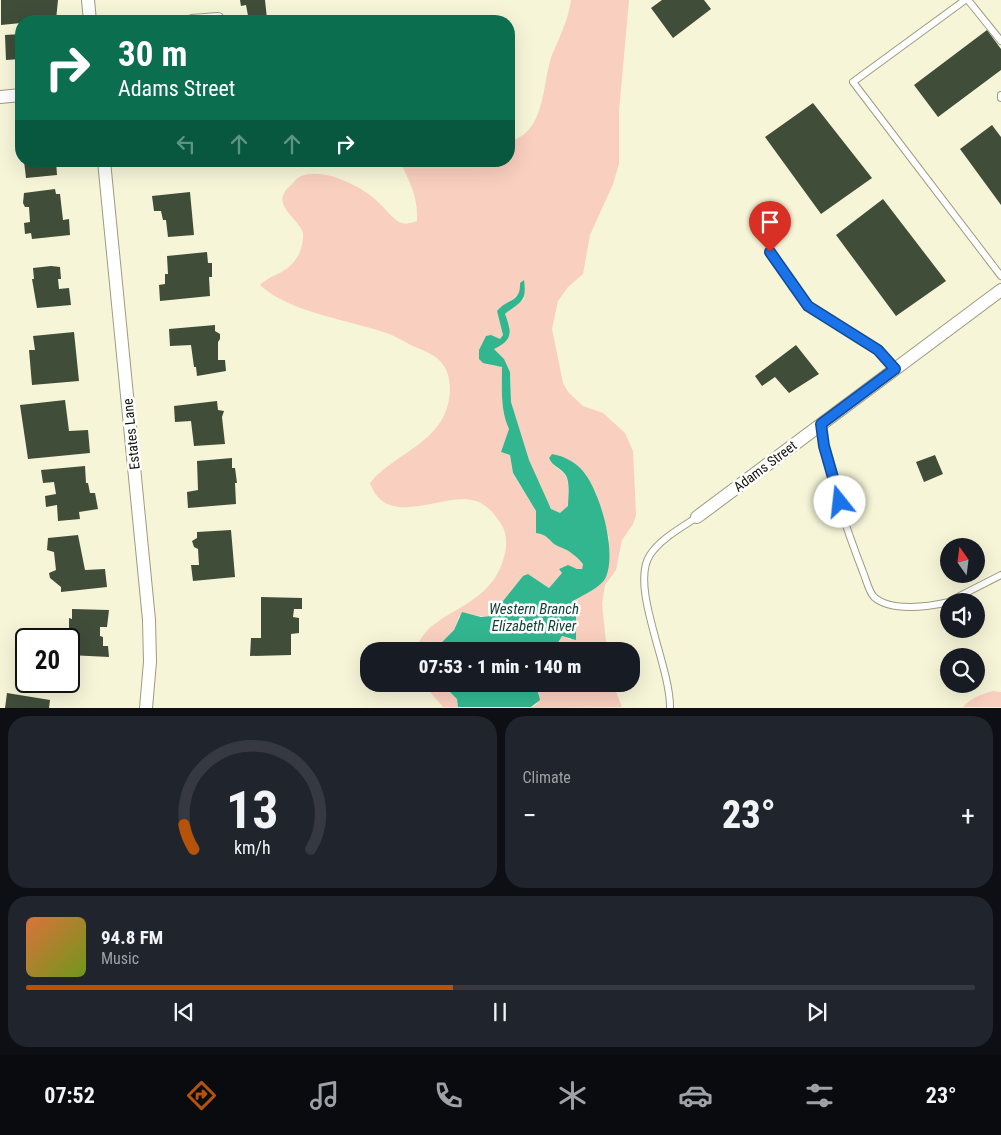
<!DOCTYPE html>
<meta charset="utf-8">
<style>
:root{--surface:#171b24;--page:#20242c;--text:#f1f3f6;--muted:#9ea1a6;--line:#363941;--accent:#b45309}
body{margin:0;font-family:"Roboto Condensed",sans-serif;background:var(--page);color:var(--text);height:100vh;display:flex;flex-direction:column;font-size:19px;white-space:nowrap}
*{box-sizing:border-box;margin:0}
p{font-size:16px;color:var(--muted)}
.icon{flex:none;width:28px;height:28px;fill:none;stroke:currentColor;stroke-width:2;stroke-linecap:round;stroke-linejoin:round}
.map{position:relative;height:708px;overflow:hidden}
.details{display:flex;flex-direction:column;gap:8px;padding:8px;background:#0d0f14;flex:1}
.details>*{flex:none}
.top-card{position:absolute;left:15px;top:15px;width:500px;height:152px;border-radius:20px;box-shadow:0 5px 20px #0002;background:#0b6e4f;color:#fff;overflow:hidden}
.needle{width:32px;rotate:346deg}
.controls{position:absolute;left:940px;top:538px;display:grid;gap:10px}
.controls a{display:grid;place-items:center;width:45px;height:45px;border-radius:50%;background:var(--surface);box-shadow:0 5px 20px #0002;font-size:25px}
.speed{position:absolute;left:15px;top:628px;display:flex;gap:10px;font-size:25px;font-weight:700;text-align:center}
.speed>*{display:grid;place-content:center;width:65px;height:65px;border-radius:50%;background:var(--surface);box-shadow:0 5px 20px #0002;line-height:1}
.speed .limit{border:2px solid #111;border-radius:8px;background:#fff;color:#111}
.pin{position:absolute;display:grid;place-items:center;width:42px;height:42px;color:#fff;margin:-51px -21px;border-radius:50% 50% 50% 0;rotate:-45deg;box-shadow:0 0 5px #0007}
.pin .icon{rotate:45deg}
.me{position:absolute;width:55px;margin:-28px;rotate:344deg;stroke-linejoin:round;filter:drop-shadow(0 0 4px #0008)}
.turn{display:flex;align-items:center;gap:18px;height:105px;padding:0 20px;font-size:22px}
.turn .icon{width:65px;height:65px;stroke-width:2.5}
.turn b{display:block;font-size:35px;line-height:42px}
.lanes{display:flex;align-items:center;height:48px;padding:0 20px;background:#0003;justify-content:center;gap:25px;direction:ltr}
.lanes .off{opacity:.35}
.big{font-size:38px;font-weight:800;line-height:1.1}
.details .card{flex:1;display:flex;flex-direction:column;justify-content:center;gap:8px;min-width:0;padding:0 18px;border-radius:20px;background:var(--page)}
.details .dial{align-items:center;gap:0}
.dial svg{height:130px;overflow:visible;fill:none;stroke:var(--line);stroke-width:7;stroke-linecap:round;text-anchor:middle}
.dial text{fill:var(--text);stroke:none}
.song{display:flex;align-items:center;gap:15px}
.cover{width:60px;height:60px;border-radius:8px;background:linear-gradient(135deg,hsl(20 70% 55%),hsl(80 70% 35%))}
.played{height:5px;border-radius:2px;background:linear-gradient(90deg,var(--accent) 45%,var(--line) 45%)}
.keys{display:flex;justify-content:space-around;direction:ltr}
.heat{display:flex;justify-content:space-between;align-items:center;font-size:28px;direction:ltr}
.details .tiles{flex:1;display:grid;gap:8px;grid-template-columns:1fr 1fr}
.card:last-child{grid-column:span 2}
.trip{position:absolute;left:360px;top:642px;width:280px;height:50px;border-radius:20px;background:var(--surface);box-shadow:0 5px 20px #0002;font-weight:800;line-height:50px;text-align:center}
.tabs{display:flex;height:80px;justify-content:space-around;align-items:center;background:#090b0e;color:var(--muted)}
.tabs .icon{width:35px;height:35px}
.tabs .selected{color:var(--accent)}
.tabs b{font-size:22px;color:var(--text)}
.map>svg:first-child{display:block}
.green{fill:#f9cfbf}
.water{fill:#32b690}
.building{fill:#3f4d39}
.lines{fill:none;stroke-linecap:round;stroke-linejoin:round}
.service-casing{stroke:#9d9c81;stroke-width:8}
.minor-casing{stroke:#9d9c81;stroke-width:14}
.service{stroke:#fff;stroke-width:6}
.minor{stroke:#fff;stroke-width:12}
.route-casing{stroke:#114b97;stroke-width:12}
.route{stroke:#1a73e8;stroke-width:9}
.labels{text-anchor:middle;dominant-baseline:central;stroke-width:5;stroke-linejoin:round;paint-order:stroke}
.street-label{font-size:14px;fill:#16150b;stroke:#fff}
.water-label{font-size:15px;font-style:italic;fill:#0f4536;stroke:#fff}
</style>
<div class="map">
<svg width="1001" height="708" viewBox="0 0 1001 708">
<rect width="100%" height="100%" fill="#f6f5d8"/>
<path class="green" d="M571,0H629L619,111V164L613,184L590,235L583,274L568,287L558,301L552,329L563,383L568,392L583,406L603,413L625,433L633,451L636,515L633,524L622,540L616,570L605,585L602,604L607,651H553L562,636L571,640L576,615L572,602L605,578L609,538L596,493L552,454L549,458C552,466 556,466 562,472C571,479 568,496 568,506L561,513C556,513 553,512 551,508C537,491 514,423 511,401C510,391 512,379 509,370C506,361 498,357 494,349L510,327L505,314L524,299L520,293L497,311L503,335L500,339L495,338L492,365L502,366C502,387 500,410 509,429L501,452L510,455L513,474L536,511V533C550,535 550,543 560,547C570,551 575,555 583,564L582,569C572,570 569,563 559,569L562,573L549,588L528,574L523,576L491,616C477,618 474,612 459,616L454,630L433,651H416C426,609 490,612 504,557C507,548 507,536 503,527C497,517 488,505 476,501C443,491 387,531 370,483C389,459 424,448 441,421C451,405 455,376 440,361C434,354 422,350 413,346C405,342 396,336 386,333C349,320 288,312 260,285C274,272 285,276 298,256C301,250 304,240 303,233C298,217 268,204 291,185C293,183 296,179 299,177C322,166 361,186 377,201C384,207 391,217 399,222C406,225 411,223 417,221C419,201 409,178 399,161H509V141C546,134 542,82 552,55C560,36 568,21 571,0Z
M423,684H442L457,699L458,707H443Z
M536,684H613L622,707L531,708L537,704L539,695Z
M993,691L1001,692V707H963C970,698 982,694 993,691Z"/>
<path class="water" d="M524,280C527,302 521,301 505,314C512,332 513,340 494,349L504,359L510,372L511,402L529,460L551,509L560,513L568,506C568,497 571,480 564,473C558,466 553,467 549,458L552,454C563,456 574,461 582,470C600,490 617,551 606,577C601,588 582,595 572,602L576,615V640L562,636L553,651H433L454,630L462,612L481,617L491,616L523,576L528,574L549,588L562,573L559,569L568,565L577,569H582L583,564C575,555 570,551 560,547C549,543 550,535 536,533V511L513,473L510,455L501,452L509,429C500,410 502,387 502,367L483,363L479,359V350L486,336L491,335L500,339L503,335L497,311C507,298 521,303 520,283Z
M442,684H536L540,700L531,707H458L457,699Z"/>
<path class="building" d="M1,0H58L56,20L21,21V23L1,25Z
M240,0H265L267,19L249,21L246,5L241,6Z
M662,0H704L711,9L673,38L651,8Z
M987,30L1001,49V70L938,117L914,85Z
M21,34V59L6,60L5,35Z
M813,103L872,178L821,214L765,137Z
M992,125L1001,137V205L960,149Z
M24,161H56L57,175L26,178Z
M55,189L56,194H60L63,220L69,219L70,235L32,239L31,233L25,234L24,223L30,222L29,207H25L23,203L24,193Z
M190,192L194,235L168,237L166,220H163L161,211H154L152,196Z
M883,199L946,281L896,316L836,235Z
M207,252L208,263H212V277H209L210,296L160,301L159,285L165,284V274H168L167,256Z
M51,266L60,267L61,279H58L59,289L69,288L71,305L37,308L32,279H34L33,268Z
M215,325V331L220,334V339L218,342V360H225L226,371L197,376L196,367H194L191,345L170,346L169,329Z
M74,332L79,381L32,385L29,350H35L33,336Z
M796,345L819,374L789,393L775,377L762,386L755,376Z
M65,400L69,431L88,430L90,453L28,459L20,405Z
M217,401L218,410L224,411L222,417L225,444L194,446L191,421L175,422L174,406Z
M935,455L943,474L924,482L916,462Z
M232,458V468H235L237,483H235L236,504L188,508L187,492L198,490L197,461Z
M85,466L86,483H88L90,493H95L98,509L79,512L80,519L58,521L57,505L46,507L45,496L56,494L54,482L43,483L41,470Z
M231,530L235,577L193,581L191,565H199L198,549L194,547L192,541L197,538V532Z
M78,535L85,570L105,569L107,587L61,592V587L50,578L49,573L56,570L54,552L47,550L48,538Z
M261,597L302,598V609H294L293,617L299,618V633L291,634V655L250,656L251,638H261Z
M72,609L109,610L107,627H100V636L103,637V646H108L109,657L69,655V642L72,643L73,630L69,629V618L72,619Z
M7,693L50,700L49,708H5Z"/>
<g class="lines">
<defs>
<path id="service" d="M965,0L853,82L1001,276
M968,0L1001,41
M1001,95V98
M770,253L808,306L878,350L895,369
M821,424C827,474 845,525 863,572C866,579 869,592 874,597C891,612 928,607 949,602
M950,601L1001,575
M670,708C671,667 629,586 650,555C660,539 681,528 697,517"/>
<path id="minor" d="M88,0L90,21
M192,21L218,19
M0,97L21,95
M104,161L149,620L150,662L146,708
M697,517L1001,290"/>
</defs>
<use href="#service" class="service-casing"/>
<use href="#minor" class="minor-casing"/>
<use href="#service" class="service"/>
<use href="#minor" class="minor"/>
</g>
<g class="lines">
<defs>
<path id="route" d="M770,252L808,306L878,350L895,369L821,424L824,446L840,502"/>
</defs>
<use href="#route" class="route-casing"/>
<use href="#route" class="route"/>
</g>
<g class="labels">
<g class="street-label">
<text transform="translate(131 434) rotate(-96)">Estates Lane</text>
<text transform="translate(765 466) rotate(-37)">Adams Street</text>
</g>
<g class="water-label">
<text x="534" y="609">Western Branch<tspan x="534" dy="17">Elizabeth River</tspan></text>
</g>
</g>
</svg>
<div class="controls">
<a><svg class="needle" viewBox="-14 -14 28 28"><path d="M0-13l5 13h-10z" fill="#e53935"/><path d="M0 13l5-13h-10z" fill="#9ea1a6"/></svg></a>
<a><svg class="icon" aria-label="sound" viewBox="0 0 24 24"><path d="M4 9h4l5-4v14l-5-4H4zM17 9q2 3 0 6"/></svg></a>
<a><svg class="icon" aria-label="search" viewBox="0 0 24 24"><circle cx="10" cy="10" r="6"/><path d="M15 15l6 6"/></svg></a>
</div>
<div class="speed"><div class="limit">20</div></div>
<div class="pin" style="left:770px;top:252px;background:#d93025"><svg class="icon" aria-label="arrive" viewBox="0 0 24 24"><path d="M6 21V4h12l-3 4 3 4H6"/></svg></div>
<svg class="me" style="left:840px;top:502px" viewBox="-20 -20 40 40"><circle r="19" fill="#fff"/><path d="M0-13L10 11 0 6-10 11z" fill="#1a73e8"/></svg>
<div class="trip">07:53 · 1 min · 140 m</div>
<div class="top-card">
<div class="turn"><svg class="icon" aria-label="right" viewBox="0 0 24 24"><path d="M7 20v-9h11M14 6l5 5-5 5"/></svg><div><b>30 m</b>Adams Street</div></div>
<div class="lanes"><svg class="icon off" aria-label="left" viewBox="0 0 24 24"><path d="M17 20v-9H6M10 6l-5 5 5 5"/></svg><svg class="icon off" aria-label="ahead" viewBox="0 0 24 24"><path d="M12 20V5M6 11l6-6 6 6"/></svg><svg class="icon off" aria-label="ahead" viewBox="0 0 24 24"><path d="M12 20V5M6 11l6-6 6 6"/></svg><svg class="icon" aria-label="right" viewBox="0 0 24 24"><path d="M7 20v-9h11M14 6l5 5-5 5"/></svg></div>
</div>
</div>
<section class="details">
<div class="tiles">
<div class="card dial"><svg viewBox="0 0 100 80">
<path d="M14 69A42 42 0 1 1 86 69"/>
<path d="M14 69A42 42 0 0 1 8 54" stroke="#b45309"/>
<text x="50" y="56" font-size="32" font-weight="700">13</text>
<text x="50" y="72" font-size="11">km/h</text>
</svg></div>
<div class="card"><p>Climate</p>
<div class="heat"><a>−</a><b class="big">23°</b><a>+</a></div>
</div>
<div class="card">
<div class="song"><i class="cover"></i><div><b>94.8 FM</b><p>Music</p></div></div>
<div class="played"></div>
<div class="keys"><svg class="icon" aria-label="previous" viewBox="0 0 24 24"><path d="M18 5L8 12l10 7zM5 5v14"/></svg><svg class="icon" aria-label="pause" viewBox="0 0 24 24"><path d="M8 5v14M16 5v14"/></svg><svg class="icon" aria-label="next" viewBox="0 0 24 24"><path d="M6 5l10 7-10 7zM19 5v14"/></svg></div>
</div>
</div>
</section>
<nav class="tabs">
<b>07:52</b>
<svg class="icon selected" aria-label="directions" viewBox="0 0 24 24"><path d="M12 3l9 9-9 9-9-9zM9 14v-3h6M13 9l2 2-2 2"/></svg>
<svg class="icon" aria-label="music" viewBox="0 0 24 24"><path d="M9 18V5l10-2v13"/><circle cx="6" cy="18" r="3"/><circle cx="16" cy="16" r="3"/></svg>
<svg class="icon" aria-label="phone" viewBox="0 0 24 24"><path d="M5 4h4l2 5-3 2q2 4 5 5l2-3 5 2v4C11 20 4 13 5 4z"/></svg>
<svg class="icon" aria-label="climate" viewBox="0 0 24 24"><path d="M12 3v18M4 7l16 10M4 17L20 7"/></svg>
<svg class="icon" aria-label="car" viewBox="0 0 24 24"><path d="M5 17H2v-5l4-1 3-4h7l3 4 3 1v5h-3M9 17h6M6 11h13"/><circle cx="7" cy="17" r="2"/><circle cx="17" cy="17" r="2"/></svg>
<svg class="icon" aria-label="filters" viewBox="0 0 24 24"><path d="M4 7h16M4 17h16"/><circle cx="9" cy="7" r="2"/><circle cx="15" cy="17" r="2"/></svg>
<b>23°</b>
</nav>
